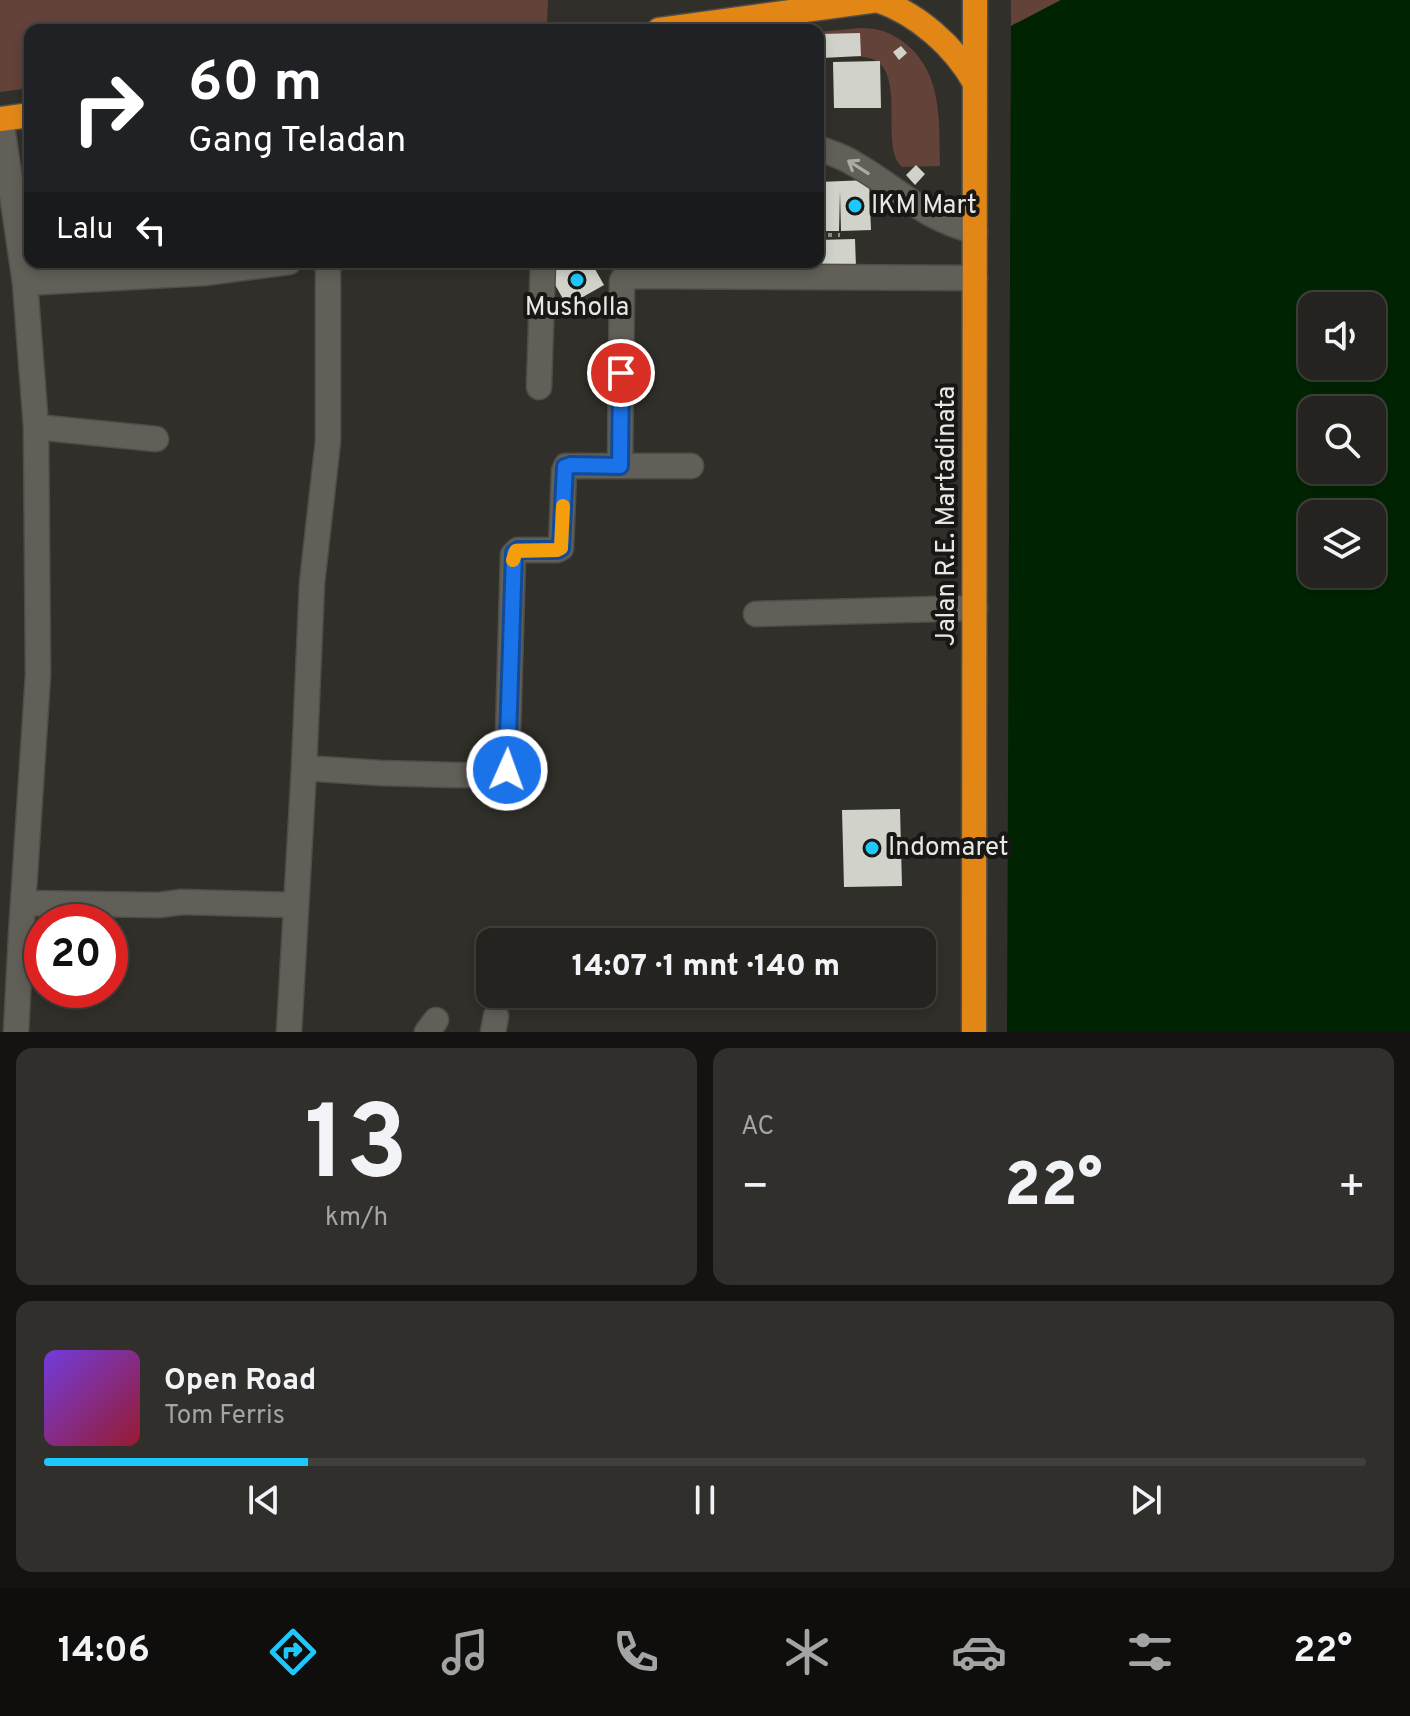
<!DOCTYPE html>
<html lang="id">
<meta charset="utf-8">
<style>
:root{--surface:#25231f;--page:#312f2c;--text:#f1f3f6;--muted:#a3a4a4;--line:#42403d;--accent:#1dc9fc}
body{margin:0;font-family:Overpass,sans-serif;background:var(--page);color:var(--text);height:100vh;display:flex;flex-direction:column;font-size:30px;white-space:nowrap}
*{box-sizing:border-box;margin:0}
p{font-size:26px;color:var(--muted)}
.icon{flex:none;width:44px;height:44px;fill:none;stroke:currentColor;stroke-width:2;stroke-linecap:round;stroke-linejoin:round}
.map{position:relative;height:1032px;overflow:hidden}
.side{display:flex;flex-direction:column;gap:16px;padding:16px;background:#141311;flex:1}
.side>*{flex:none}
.banner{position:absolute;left:24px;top:24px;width:800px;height:244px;border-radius:16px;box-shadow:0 4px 12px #0003,0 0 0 2px var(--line);background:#202124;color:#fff;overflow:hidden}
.buttons{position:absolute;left:1298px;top:292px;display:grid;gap:16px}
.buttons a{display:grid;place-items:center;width:88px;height:88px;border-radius:16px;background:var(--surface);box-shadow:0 4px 12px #0003,0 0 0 2px var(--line);font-size:40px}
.speed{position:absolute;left:24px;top:904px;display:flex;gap:16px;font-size:40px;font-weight:700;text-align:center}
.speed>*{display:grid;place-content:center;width:104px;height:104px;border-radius:50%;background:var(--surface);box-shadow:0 4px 12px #0003,0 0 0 2px var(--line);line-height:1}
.speed .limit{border:12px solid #d22;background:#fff;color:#111}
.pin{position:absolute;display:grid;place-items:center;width:68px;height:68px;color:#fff;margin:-34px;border:4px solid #fff;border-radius:50%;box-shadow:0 2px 8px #0007}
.me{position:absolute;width:88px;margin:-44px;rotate:2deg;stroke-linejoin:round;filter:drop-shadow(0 0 6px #0008)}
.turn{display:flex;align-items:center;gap:28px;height:168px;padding:0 32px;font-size:36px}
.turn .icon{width:104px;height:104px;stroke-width:2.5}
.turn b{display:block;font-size:56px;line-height:68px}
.then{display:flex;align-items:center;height:76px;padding:0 32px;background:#0003;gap:16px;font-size:30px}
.big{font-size:60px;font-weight:800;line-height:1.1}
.side .widget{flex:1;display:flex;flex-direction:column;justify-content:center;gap:12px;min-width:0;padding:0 28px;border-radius:16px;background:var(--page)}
.side .dial{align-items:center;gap:0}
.dial b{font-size:104px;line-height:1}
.song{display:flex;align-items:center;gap:24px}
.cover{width:96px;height:96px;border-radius:12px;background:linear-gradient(135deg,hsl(260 70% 55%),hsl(350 70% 35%))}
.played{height:8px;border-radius:4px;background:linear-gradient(90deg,var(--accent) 20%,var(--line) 20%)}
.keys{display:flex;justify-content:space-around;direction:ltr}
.heat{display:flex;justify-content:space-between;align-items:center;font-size:44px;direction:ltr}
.side .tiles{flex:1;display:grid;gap:16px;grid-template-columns:1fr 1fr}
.widget:last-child{grid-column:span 2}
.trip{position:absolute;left:476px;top:928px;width:460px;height:80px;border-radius:16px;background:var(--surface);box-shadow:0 4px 12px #0003,0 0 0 2px var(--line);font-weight:800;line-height:80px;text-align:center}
.dock{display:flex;height:128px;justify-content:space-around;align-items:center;background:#0f0e0c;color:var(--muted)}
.dock .icon{width:56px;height:56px}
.dock .on{color:var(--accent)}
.dock b{font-size:36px;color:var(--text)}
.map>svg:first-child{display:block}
.green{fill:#624239}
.water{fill:#002402;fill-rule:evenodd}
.building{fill:#d1d3cb}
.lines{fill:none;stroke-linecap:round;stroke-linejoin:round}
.minor-casing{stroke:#4f4d48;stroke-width:27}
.highway-casing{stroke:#4f4d48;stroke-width:27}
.path{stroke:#908e89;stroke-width:4;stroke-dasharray:4 6;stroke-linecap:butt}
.minor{stroke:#615f58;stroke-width:24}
.highway{stroke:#e28716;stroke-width:24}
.oneway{stroke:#abaaa4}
.route-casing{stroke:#114b97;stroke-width:20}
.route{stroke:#1a73e8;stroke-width:14}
.slow{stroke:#f59e0b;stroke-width:14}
.poi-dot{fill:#1dc9fc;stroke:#181715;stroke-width:3}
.labels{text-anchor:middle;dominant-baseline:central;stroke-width:8;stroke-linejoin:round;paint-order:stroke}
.poi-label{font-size:26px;fill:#e8e7e3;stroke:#181715;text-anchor:start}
.street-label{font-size:26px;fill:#e8e7e3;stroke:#181715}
</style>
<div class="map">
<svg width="1410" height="1032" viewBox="0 0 1410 1032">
<rect width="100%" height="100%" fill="#312f29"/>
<path class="green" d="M0,0H548L547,23L490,30H30V88L0,92Z
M1011,0H1061L1011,26Z
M860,28C879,28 891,32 906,44C943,74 939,122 940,166L902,167C878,147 909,68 869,58C854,54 834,57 818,57V32Z"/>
<path class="water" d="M1061,0H1410V1032H1007L1011,26ZM1312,306H1372V366H1312ZM1312,410H1372V470H1312ZM1312,514H1372V574H1312Z"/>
<path class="building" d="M860,33L861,56L822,58L821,34Z
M901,46L907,53L899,60L893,52Z
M880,61L881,108H834L833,62Z
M916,165L925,174L915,185L906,175Z
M869,180L871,230L841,231L840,191L839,231H818V182Z
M855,239L856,267L718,269V262H818V240Z
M570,262H591L604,285L567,306L549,274Z
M900,809L902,886L844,887L842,810Z"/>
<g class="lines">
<defs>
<path id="minor" d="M1,119L25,283L36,427L38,675L21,935L16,1032
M818,148C830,153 842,156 853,163C898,188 921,218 975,231
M25,283L204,273L289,262
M539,387L543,262
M36,427L156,439
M620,466H691
M756,614L975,608
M304,768L380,773L455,775H499L507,770L513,555L518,550H557L561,548L564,471L566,466H620L622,281L625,276L975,278
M23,903L159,905L182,902L295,905
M289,1032L304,768L312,583L328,441V262
M427,1032L436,1020
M493,1032L496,1016"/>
<path id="highway" d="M877,0C918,14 954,46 975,83
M659,30L878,0
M0,119L30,115
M974,1032L975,0"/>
</defs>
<use href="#minor" class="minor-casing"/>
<use href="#highway" class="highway-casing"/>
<path class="path" d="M818,235H840"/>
<use href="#minor" class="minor"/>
<use href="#highway" class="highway"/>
</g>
<defs><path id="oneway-shaft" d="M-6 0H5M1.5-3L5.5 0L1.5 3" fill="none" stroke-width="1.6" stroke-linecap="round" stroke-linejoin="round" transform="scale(2)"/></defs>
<use class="oneway" href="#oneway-shaft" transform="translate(858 167) rotate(-148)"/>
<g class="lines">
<defs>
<path id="route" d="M507,770L514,553L518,550H557L561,548L565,467L571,465L620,466L621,373"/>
</defs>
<use href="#route" class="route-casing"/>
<use href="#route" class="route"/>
<path class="slow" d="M513,560L516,551L557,550L561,548L563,506"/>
</g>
<g class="poi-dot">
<circle cx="855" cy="206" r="8"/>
<circle cx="577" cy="280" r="8"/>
<circle cx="872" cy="848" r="8"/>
</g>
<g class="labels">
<g class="poi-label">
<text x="871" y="206">IKM Mart</text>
<text x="577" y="308" text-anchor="middle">Musholla</text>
<text x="888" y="848">Indomaret</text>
</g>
<g class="street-label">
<text transform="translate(947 516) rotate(-90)">Jalan R.E. Martadinata</text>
</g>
</g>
</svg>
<div class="buttons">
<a><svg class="icon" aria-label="sound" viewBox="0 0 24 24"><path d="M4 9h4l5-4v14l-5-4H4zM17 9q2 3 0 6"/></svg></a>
<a><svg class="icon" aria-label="search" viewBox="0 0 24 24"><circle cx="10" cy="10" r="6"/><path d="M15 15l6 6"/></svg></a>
<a><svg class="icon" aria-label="layers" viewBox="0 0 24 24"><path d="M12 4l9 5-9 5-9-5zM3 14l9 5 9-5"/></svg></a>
</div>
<div class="speed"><div class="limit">20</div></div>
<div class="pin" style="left:621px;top:373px;background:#d93025"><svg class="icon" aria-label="arrive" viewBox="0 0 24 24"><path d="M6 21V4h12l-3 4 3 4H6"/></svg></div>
<svg class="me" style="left:507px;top:770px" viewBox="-20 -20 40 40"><circle r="17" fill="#1a73e8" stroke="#fff" stroke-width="3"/><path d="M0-11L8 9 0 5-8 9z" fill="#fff"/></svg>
<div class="trip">14:07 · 1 mnt · 140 m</div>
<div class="banner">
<div class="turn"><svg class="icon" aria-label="right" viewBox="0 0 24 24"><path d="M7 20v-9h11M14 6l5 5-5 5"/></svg><div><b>60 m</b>Gang Teladan</div></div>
<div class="then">Lalu<svg class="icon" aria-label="left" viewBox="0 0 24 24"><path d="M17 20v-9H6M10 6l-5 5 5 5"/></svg></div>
</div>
</div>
<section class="side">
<div class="tiles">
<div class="widget dial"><b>13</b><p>km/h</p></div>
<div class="widget"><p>AC</p>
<div class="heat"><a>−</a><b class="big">22°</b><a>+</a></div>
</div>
<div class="widget">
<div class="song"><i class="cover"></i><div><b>Open Road</b><p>Tom Ferris</p></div></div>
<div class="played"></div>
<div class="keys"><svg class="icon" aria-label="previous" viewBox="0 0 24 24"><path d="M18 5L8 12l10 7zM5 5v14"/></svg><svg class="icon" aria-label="pause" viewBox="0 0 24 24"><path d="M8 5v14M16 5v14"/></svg><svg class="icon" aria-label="next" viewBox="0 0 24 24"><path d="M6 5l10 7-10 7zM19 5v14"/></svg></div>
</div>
</div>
</section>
<nav class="dock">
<b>14:06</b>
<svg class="icon on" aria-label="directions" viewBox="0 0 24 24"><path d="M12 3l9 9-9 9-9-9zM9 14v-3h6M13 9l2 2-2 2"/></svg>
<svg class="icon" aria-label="music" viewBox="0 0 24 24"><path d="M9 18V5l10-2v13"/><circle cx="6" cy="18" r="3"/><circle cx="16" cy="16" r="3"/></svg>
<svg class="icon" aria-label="phone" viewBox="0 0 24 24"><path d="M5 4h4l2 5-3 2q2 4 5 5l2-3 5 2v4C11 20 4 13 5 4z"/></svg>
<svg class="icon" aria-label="climate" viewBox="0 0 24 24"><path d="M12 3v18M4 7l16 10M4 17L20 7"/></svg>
<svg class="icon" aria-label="car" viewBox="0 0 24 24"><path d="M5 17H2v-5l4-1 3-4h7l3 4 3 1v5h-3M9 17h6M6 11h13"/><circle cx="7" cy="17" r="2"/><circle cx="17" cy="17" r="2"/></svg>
<svg class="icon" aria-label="filters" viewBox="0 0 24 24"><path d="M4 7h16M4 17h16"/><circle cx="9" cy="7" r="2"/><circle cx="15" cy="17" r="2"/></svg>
<b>22°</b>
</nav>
